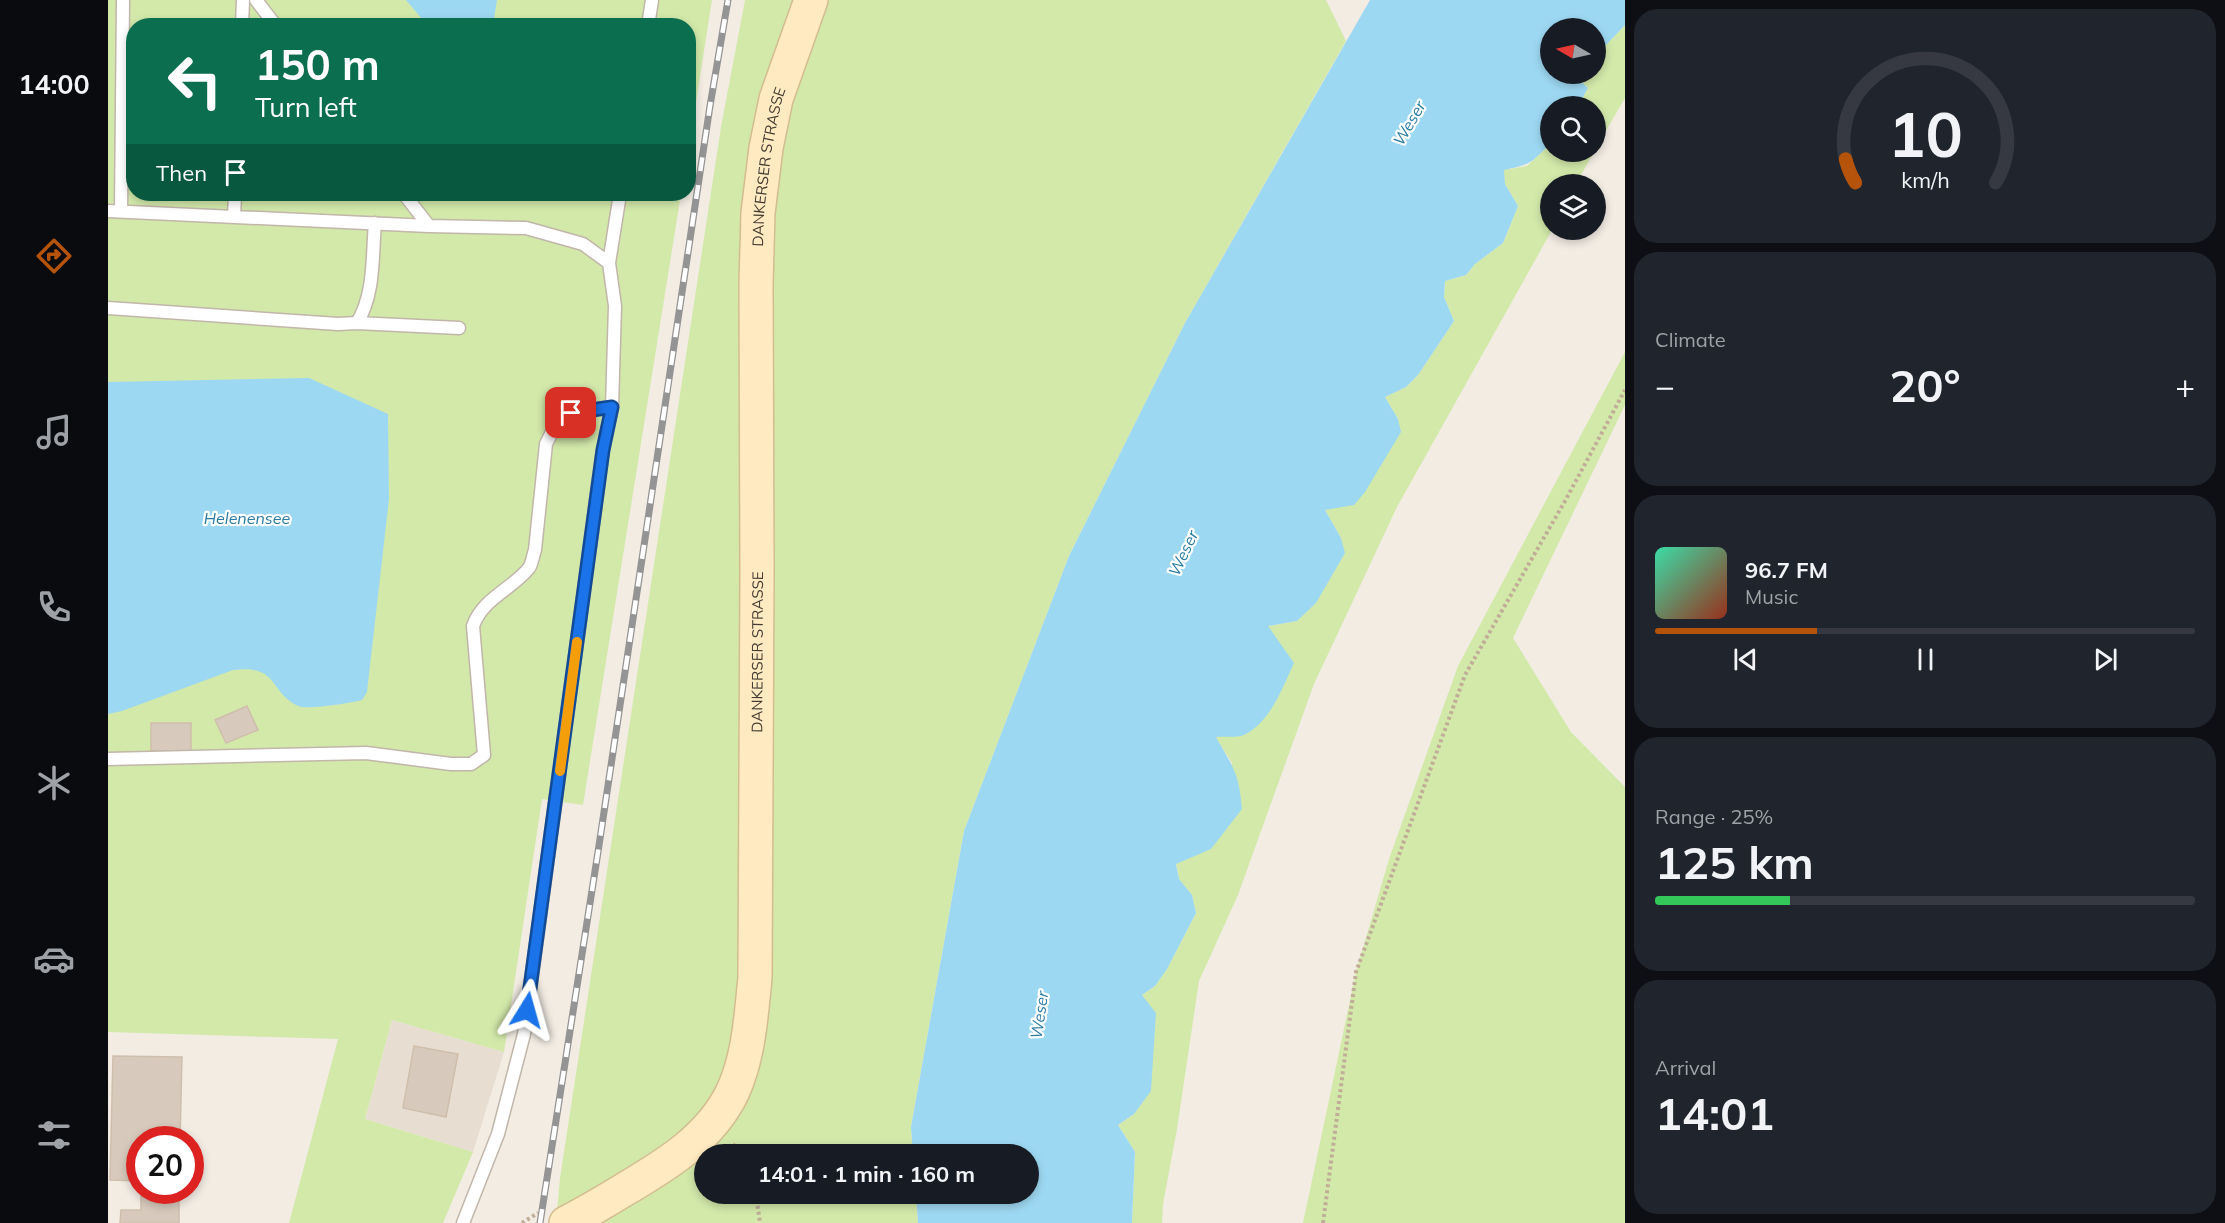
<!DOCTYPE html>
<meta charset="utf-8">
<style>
:root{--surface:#171b24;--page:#20242c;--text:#f1f3f6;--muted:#9ea1a6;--line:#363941;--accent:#b45309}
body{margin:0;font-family:Mulish,sans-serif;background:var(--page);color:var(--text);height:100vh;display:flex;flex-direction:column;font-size:22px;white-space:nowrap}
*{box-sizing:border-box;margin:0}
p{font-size:20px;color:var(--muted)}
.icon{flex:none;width:33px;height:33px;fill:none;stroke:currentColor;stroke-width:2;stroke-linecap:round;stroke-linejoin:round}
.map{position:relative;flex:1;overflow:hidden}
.sheet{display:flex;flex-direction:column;gap:9px;padding:9px;background:#0d0f14;width:600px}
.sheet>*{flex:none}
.top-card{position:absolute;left:18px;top:18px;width:570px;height:183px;border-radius:24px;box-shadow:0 3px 9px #0003;background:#0b6e4f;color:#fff;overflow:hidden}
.needle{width:39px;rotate:279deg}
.fabs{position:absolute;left:1432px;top:18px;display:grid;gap:12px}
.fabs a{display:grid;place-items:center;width:66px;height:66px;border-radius:50%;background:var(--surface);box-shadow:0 3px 9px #0003;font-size:30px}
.speed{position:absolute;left:18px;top:1126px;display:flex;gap:12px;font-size:30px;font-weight:700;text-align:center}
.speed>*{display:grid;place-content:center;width:78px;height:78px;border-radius:50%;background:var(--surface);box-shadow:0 3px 9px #0003;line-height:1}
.speed .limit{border:9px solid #d22;background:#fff;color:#111}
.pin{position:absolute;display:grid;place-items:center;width:51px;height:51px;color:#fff;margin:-26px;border-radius:12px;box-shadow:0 3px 9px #0006}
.me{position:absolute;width:66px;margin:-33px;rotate:8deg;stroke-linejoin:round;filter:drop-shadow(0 0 4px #0008)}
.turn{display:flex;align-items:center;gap:21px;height:126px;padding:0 30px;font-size:27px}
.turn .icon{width:78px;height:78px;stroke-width:2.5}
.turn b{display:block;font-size:42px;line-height:51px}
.then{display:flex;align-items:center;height:57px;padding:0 30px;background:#0003;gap:12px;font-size:22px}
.big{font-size:45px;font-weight:700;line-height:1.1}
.sheet .tile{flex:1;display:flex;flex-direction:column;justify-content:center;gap:9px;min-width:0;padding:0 21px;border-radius:24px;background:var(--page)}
.sheet .dial{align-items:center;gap:0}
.dial svg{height:156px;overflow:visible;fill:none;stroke:var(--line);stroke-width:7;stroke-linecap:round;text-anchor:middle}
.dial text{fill:var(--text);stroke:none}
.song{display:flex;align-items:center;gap:18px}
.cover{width:72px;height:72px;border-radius:9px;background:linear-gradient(135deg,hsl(160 70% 55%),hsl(10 70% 35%))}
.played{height:6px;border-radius:3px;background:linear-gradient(90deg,var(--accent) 30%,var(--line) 30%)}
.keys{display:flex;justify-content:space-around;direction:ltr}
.heat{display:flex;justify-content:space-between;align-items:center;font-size:33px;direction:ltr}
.charge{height:9px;border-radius:4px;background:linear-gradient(90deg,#34c759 25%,var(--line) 0)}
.trip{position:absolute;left:586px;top:1144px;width:345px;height:60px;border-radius:30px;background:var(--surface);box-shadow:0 3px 9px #0003;font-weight:700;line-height:60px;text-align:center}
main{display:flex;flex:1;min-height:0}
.tabs{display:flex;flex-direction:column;width:108px;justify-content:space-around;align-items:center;background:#090b0e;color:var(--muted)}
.tabs .icon{width:42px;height:42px}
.tabs .current{color:var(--accent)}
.tabs b{font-size:27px;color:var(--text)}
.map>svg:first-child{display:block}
.residential{fill:#e7ded1}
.green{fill:#d3e9aa}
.water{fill:#9dd8f2}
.building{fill:#d7cabc;stroke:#cfbeac;stroke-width:1.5}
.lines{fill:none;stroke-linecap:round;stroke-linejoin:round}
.lane-casing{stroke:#c1b6a9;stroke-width:15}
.secondary-casing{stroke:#d4bc91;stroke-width:36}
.path{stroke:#c0ad97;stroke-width:4;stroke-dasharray:3 3;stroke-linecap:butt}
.lane{stroke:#fff;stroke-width:12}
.secondary{stroke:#ffeac1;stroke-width:33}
.rail-casing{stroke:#949494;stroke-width:7}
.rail{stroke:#fff;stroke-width:4.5;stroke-dasharray:14;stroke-linecap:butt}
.route-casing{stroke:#114b97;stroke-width:15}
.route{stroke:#1a73e8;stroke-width:10}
.slow{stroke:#f59e0b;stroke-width:10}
.labels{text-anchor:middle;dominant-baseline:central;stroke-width:4.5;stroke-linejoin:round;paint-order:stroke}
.street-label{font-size:15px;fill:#443c33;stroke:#fff}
.water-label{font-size:16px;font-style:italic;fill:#287ba3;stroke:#fff}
</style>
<main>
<nav class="tabs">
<b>14:00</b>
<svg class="icon current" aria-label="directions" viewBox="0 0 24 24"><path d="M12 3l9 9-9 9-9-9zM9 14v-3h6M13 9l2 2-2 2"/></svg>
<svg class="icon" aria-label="music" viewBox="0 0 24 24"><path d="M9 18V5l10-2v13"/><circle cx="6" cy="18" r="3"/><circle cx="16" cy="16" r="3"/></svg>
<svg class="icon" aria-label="phone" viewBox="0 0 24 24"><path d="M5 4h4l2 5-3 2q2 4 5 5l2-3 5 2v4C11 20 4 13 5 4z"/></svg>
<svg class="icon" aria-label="climate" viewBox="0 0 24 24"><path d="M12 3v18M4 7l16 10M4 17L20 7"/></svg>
<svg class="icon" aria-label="car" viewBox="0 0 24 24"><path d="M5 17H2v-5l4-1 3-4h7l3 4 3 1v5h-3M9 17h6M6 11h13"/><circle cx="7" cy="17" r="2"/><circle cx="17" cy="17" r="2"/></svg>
<svg class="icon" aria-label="filters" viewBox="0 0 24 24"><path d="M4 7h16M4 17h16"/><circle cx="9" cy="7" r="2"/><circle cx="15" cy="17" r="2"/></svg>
</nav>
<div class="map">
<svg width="1517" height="1223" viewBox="0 0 1517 1223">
<rect width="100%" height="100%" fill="#f2ece3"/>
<path class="residential" d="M284,1020L396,1052L365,1152L257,1119Z"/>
<path class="green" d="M0,0H604L581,147L580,26H26V194H573L475,805L434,799L396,1052L284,1020L257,1119L365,1152L335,1223H181L230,1039L0,1032Z
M637,0H1218L1238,41L1077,323L961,556L856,831L803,1127L805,1155H597V1194H808L810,1223H448L452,1178L613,127Z
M1517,25V98L1488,148V106H1470L1480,88L1465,74H1488V51L1499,44Z
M1443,143V152H1486L1468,184H1443L1444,230L1289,507L1206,684L1130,895L1091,981L1069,1129L1055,1204L1054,1223H1024L1027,1152L1010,1125L1026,1114L1034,995L1047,986L1059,969L1088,913L1084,895L1071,879L1068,863L1103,849L1124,763L1107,737L1160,626L1189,621L1233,538L1217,510L1290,419L1277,397L1298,387L1310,375L1346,321L1336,297L1337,281L1358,275L1367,264L1395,243L1410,206L1397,184L1395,170L1419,166Z
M1517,352V405L1405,638L1463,732L1517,787V1223H1195L1248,972L1281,859L1350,666Z"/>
<path class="water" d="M298,0H389L385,25L320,26Z
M1262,0H1517V25L1499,44L1488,51V28H1443V74H1465L1480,88L1470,106H1443V143C1423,163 1424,164 1396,170L1397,184L1410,206L1395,243L1367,264L1358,275L1337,281L1336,297L1346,321L1310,375L1298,387L1277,397L1290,419L1293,432L1257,492L1246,505L1217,510L1233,538L1237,553L1208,603L1189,621L1160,626L1186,663C1175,687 1162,723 1136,735C1128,738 1116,736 1108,737C1125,767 1131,773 1134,809L1103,849L1068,864L1071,879L1084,895L1088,913L1059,969L1047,986L1034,995L1048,1013L1043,1091L1026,1114L1010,1125L1027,1152L1024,1223H810L808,1194H921V1155H805L803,1127L856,831L961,556L1077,323Z
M201,378L280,414L281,499L259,692L254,700C243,703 199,710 190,706C160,691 171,664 125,670L14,711L0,714V382Z"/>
<path class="building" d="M139,706L150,730L118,743L107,720Z
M43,723H83V751H43Z
M306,1046L350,1054L338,1117L295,1108Z
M5,1056L74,1057L72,1140H32V1181L2,1180Z
M33,1191H71V1223H12L13,1210H33Z"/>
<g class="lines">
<defs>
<path id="lane" d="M148,0L168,26
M134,26L135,0
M540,26L544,0
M296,194L321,226L418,228L475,244L501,263L507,306L504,407L495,449L416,1034L390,1134L355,1223
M0,211L321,226
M13,211L15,0
M126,217L127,194
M501,263L512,194
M0,308L230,324L249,323C267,294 264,256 267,223
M249,323L351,328
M0,759L258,753L343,764H363L376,755L365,626C375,598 403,590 421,568C424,564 425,555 427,550L438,444L447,426L463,413L504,407"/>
<g id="secondary">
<path id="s1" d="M458,1223C477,1213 496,1202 514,1191C558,1165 603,1138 625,1091C641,1056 643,1016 647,978L649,572L648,284L650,213L658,148L668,99L703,0"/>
</g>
</defs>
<use href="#lane" class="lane-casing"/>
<use href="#secondary" class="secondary-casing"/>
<path class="path" d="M625,1144L634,1155
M648,1194L652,1223
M414,1223L430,1213
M1215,1223L1248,972L1357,675L1457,501L1517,390"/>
<use href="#lane" class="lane"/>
<use href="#secondary" class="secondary"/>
<defs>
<path id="rail" d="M432,1223L490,852L602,106L620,0"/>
</defs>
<use href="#rail" class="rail-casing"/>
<use href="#rail" class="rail"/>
</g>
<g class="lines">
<defs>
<path id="route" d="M419,1010L495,450L504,407L463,413"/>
</defs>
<use href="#route" class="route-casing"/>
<use href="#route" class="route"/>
<path class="slow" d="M452,771L469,642"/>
</g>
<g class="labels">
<g class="street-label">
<text stroke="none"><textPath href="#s1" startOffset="1144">DANKERSER STRASSE</textPath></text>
<text stroke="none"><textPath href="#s1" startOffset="658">DANKERSER STRASSE</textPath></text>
</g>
<g class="water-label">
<text transform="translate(1301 123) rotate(-60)">Weser</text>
<text x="139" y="518">Helenensee</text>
<text transform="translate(1075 553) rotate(-65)">Weser</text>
<text transform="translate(931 1015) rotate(-82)">Weser</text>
</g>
</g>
</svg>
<div class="fabs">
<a><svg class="needle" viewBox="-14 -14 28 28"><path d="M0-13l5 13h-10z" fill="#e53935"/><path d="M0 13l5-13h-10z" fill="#9ea1a6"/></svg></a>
<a><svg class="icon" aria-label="search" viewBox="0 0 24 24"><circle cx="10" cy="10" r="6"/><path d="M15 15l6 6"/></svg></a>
<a><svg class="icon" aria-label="layers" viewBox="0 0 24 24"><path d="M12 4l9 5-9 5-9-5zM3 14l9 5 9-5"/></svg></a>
</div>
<div class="speed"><div class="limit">20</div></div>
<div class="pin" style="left:463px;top:413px;background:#d93025"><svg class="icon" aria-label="arrive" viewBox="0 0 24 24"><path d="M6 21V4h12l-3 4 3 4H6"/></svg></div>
<svg class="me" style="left:419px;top:1010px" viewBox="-20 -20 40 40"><path d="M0-17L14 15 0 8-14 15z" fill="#1a73e8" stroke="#fff" stroke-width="4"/></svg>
<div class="trip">14:01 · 1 min · 160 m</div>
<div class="top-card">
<div class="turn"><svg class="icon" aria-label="left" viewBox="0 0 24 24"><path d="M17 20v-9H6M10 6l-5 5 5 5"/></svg><div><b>150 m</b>Turn left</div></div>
<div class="then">Then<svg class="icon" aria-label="arrive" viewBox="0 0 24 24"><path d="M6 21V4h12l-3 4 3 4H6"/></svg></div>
</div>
</div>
<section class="sheet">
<div class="tile dial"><svg viewBox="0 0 100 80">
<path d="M14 69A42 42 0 1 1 86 69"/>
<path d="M14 69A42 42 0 0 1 9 57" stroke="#b45309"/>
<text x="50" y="56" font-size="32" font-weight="700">10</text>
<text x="50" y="72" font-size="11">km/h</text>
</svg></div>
<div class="tile"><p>Climate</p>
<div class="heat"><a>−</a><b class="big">20°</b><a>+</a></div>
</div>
<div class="tile">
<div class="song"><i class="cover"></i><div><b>96.7 FM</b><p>Music</p></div></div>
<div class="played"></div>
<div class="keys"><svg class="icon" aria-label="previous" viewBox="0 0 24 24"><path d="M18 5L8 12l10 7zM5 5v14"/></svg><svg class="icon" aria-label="pause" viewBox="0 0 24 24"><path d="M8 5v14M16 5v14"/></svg><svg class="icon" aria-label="next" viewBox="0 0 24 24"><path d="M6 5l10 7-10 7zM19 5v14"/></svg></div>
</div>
<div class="tile"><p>Range · 25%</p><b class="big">125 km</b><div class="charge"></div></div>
<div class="tile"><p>Arrival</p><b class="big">14:01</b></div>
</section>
</main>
